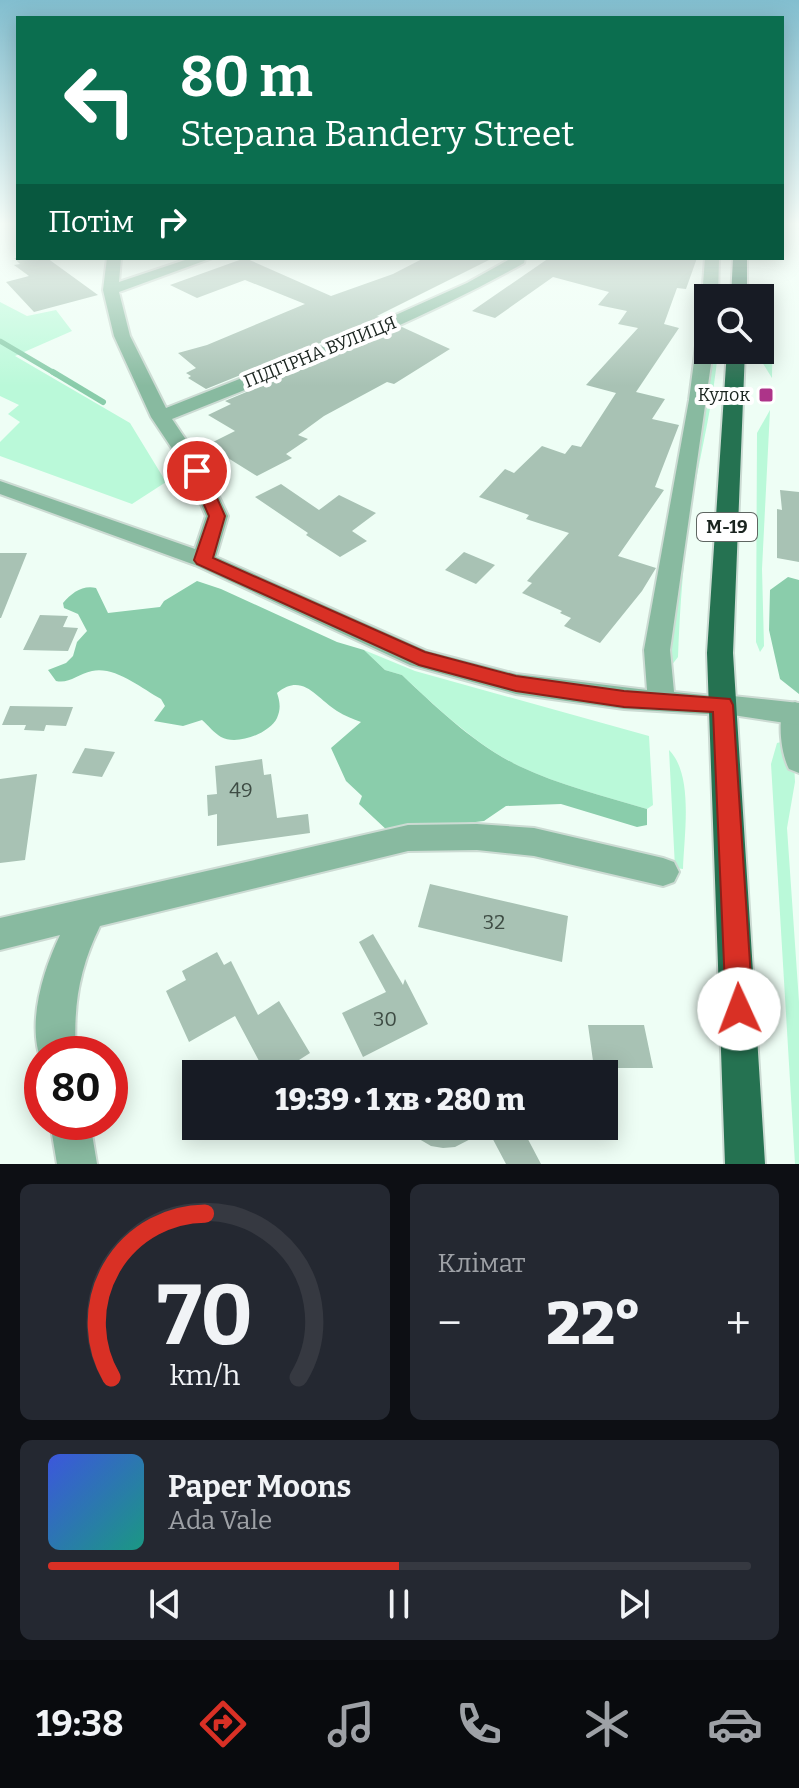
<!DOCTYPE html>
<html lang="uk">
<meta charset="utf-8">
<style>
:root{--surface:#171b24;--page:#242831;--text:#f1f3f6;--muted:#9ea1a6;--line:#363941;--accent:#d93025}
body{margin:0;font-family:Bitter,serif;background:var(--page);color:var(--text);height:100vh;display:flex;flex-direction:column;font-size:30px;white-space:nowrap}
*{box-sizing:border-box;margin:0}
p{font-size:26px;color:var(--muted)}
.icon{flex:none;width:44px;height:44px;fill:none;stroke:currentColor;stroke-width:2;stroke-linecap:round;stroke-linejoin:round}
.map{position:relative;height:1164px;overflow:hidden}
.sheet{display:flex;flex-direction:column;gap:20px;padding:20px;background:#0d0f14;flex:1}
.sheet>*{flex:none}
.banner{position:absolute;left:16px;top:16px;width:768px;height:244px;border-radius:0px;box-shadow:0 4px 20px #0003;background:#0b6e4f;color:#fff;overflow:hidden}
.tools{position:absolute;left:694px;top:284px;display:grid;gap:16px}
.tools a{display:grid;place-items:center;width:80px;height:80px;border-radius:0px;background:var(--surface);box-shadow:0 4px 20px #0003;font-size:40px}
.speed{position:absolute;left:24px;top:1036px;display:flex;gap:16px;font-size:40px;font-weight:700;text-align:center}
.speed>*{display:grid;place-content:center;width:104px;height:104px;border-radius:50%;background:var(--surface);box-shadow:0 4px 20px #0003;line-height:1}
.speed .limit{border:12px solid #d22;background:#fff;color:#111}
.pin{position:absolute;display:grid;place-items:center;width:68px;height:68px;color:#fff;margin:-34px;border:4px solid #fff;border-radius:50%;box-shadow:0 2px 8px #0007}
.me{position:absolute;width:88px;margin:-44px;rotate:358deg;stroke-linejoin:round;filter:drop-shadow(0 0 6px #0008)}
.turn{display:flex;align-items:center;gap:28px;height:168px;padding:0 32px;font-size:36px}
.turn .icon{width:104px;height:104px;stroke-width:2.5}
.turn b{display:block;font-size:56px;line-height:68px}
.then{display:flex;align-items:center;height:76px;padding:0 32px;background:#0003;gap:16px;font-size:30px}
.big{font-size:60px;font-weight:800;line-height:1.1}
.sheet .card{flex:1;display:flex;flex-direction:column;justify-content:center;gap:12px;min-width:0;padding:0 28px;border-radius:12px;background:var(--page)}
.sheet .dial{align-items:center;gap:0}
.dial svg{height:208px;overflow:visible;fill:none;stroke:var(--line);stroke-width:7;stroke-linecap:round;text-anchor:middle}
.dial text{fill:var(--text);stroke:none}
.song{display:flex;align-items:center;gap:24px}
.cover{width:96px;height:96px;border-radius:12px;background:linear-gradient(135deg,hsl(230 70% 55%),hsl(170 70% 35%))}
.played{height:8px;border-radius:4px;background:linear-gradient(90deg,var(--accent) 50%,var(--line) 50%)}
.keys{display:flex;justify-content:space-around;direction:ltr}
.heat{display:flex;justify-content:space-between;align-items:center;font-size:44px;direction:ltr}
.sheet .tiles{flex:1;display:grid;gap:20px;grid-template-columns:1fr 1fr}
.card:last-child{grid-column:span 2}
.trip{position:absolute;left:182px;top:1060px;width:436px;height:80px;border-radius:0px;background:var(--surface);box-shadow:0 4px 20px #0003;font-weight:800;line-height:80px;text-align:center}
.tabs{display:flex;height:128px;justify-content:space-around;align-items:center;background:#090b0e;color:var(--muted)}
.tabs .icon{width:56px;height:56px}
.tabs .selected{color:var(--accent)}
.tabs b{font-size:36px;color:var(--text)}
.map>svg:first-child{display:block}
.green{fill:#baf9d9}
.forest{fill:#8acdab}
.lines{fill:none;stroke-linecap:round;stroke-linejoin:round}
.stream-far1{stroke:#89ccaa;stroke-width:5}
.stream{stroke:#89ccaa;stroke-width:6}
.building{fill:#a8c2b4}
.minor-casing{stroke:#ccdbd3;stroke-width:4}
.tertiary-casing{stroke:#ccdbd3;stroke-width:4}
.trunk-casing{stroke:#ccdbd3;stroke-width:4}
.minor{fill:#88baa0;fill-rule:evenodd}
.tertiary{fill:#88baa0;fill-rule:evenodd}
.trunk{fill:#257251;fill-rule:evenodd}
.route{fill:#d93025;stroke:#8d1f18;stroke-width:2}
.poi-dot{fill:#ad3489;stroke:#fff;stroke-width:3}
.labels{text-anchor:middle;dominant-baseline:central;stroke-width:8;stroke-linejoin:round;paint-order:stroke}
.far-street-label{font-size:18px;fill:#1a241f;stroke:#fff}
.far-poi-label{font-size:18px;fill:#1a241f;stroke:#fff;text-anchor:end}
.shield{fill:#fff;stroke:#5f6662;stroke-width:2}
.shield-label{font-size:18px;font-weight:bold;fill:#1a241f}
.near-number-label{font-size:20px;fill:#3e4c44}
</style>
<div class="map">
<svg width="799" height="1164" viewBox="0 0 799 1164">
<rect width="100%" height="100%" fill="#eefef5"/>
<path class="green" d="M0,302L27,316L56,310L72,331L15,356L130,423L166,482L132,504L0,456V442L20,422L8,414L19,405L0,396Z
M773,310L772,378L762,362V317Z
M708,350H718C714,399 702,447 693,496C684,549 680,603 678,657L671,666L666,632Z
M770,410L762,569L764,646L760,652L756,642L757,433Z
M364,650L415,671L649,736L653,805L647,809C604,796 559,785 519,766C476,745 436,707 402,675L385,670Z
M785,741L793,742L795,782L787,828L799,1002V1164H795L771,764L777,743Z
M669,750C694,775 684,835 683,869L675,868Z"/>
<path class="forest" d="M788,577L799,580V694L780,679L769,630L770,590Z
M197,581L221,589L337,642L364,650L385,670L402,675C436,707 475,745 519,766C559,785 604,796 647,809V825L637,827L561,804L506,806L484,821L389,832L359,804L362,796L346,781L331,748L361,722C353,719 345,716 337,711C316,698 303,672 277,693C280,702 281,709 277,718C270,733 237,746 221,737C214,733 208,725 202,720L183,726L154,721L165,706L161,699C141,688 115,666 92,671C78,674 69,684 56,681L48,670L66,663L73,656L77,642L87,631L78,614L64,608L63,603C72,593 82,585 96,588L108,613L160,607L164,601Z"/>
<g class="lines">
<path class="stream-far1" d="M0,341L56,374"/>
<path class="stream" d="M53,372L103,402"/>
</g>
<path class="building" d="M14,258H47L98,295L34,312L6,282L29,276L14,265L20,264Z
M245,258L331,296L393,274L424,258H493L377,316L382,318L206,389L188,378L191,376L186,373L196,368L178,353L207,345L305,304L245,280L197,298L170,285Z
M549,258H697L686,289L677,288L664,324L679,328L636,392L665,399L652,419L679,425L655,487L664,490L618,556L656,568L642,591L600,643L564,626L571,618L560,613L562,611L522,593L532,583L527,581L569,533L526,519L529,515L479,497L505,469L514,473L542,446L565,454L572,445L581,447L616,393L586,385L638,328L618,324L627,311L598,305L609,292L553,277L495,318L472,311Z
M402,327L450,349L394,384L387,382L324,416L298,435L308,439L286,454L292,458L257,476L207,445L235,431L208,415L231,404L225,401Z
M281,484L319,510L339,495L376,513L352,531L367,541L340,557L306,535L308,533L255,497Z
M780,490L799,492V562L777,558V509L782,510Z
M464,552L495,565L476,584L445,570Z
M0,553H27L1,618H0Z
M40,615L68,616L63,627L78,628L68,651L23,650Z
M10,706L73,707L66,726L46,725L44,731L24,730L26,725H2Z
M85,748L115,752L102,777L72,773Z
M262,759L264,775L271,774L277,818L308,814L310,833L217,846V814L208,816L207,795L217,794L215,766Z
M37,774L25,860L0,863V779Z
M430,884L568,916L562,962L418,927Z
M373,934L403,985L405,979L428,1024L363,1057L342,1013L386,992L359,942Z
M217,952L224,965L231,961L258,1015L279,1001L310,1053L277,1074H266L235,1016L189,1042L166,991L186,980L182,971Z
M588,1025H644L653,1068H594Z
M397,1126H521L541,1164H506L488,1130L455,1147L443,1148L431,1146Z"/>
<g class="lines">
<defs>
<path id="minor" d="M107,258H121L119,282L191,258H212L119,292L130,336L166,408L351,335L467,283L512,258H525L524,263C412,326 291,371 172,419L207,471L228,516L216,557L427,651L516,674L647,690L644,650L689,400L700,315L708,310V350H713L670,650L674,692L733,698L737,705L733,712L723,715L624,709L516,694L410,665L195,565L0,494V481L195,549L206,516L187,471L151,417L114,336L103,290Z
M705,258H719L718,298H708V302L702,298Z
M795,702L799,704V773L789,769C781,754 777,720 785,706Z
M477,824L534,828L663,858L674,862L679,872L674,882L663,886L534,856L477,850L408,851L100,926C79,969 73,1006 76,1054H42V1063C26,1024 43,971 60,935L0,950V918L408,825Z
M50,1122H90L97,1164H57Z"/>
<path id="tertiary" d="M723,695L799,703V725L713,712L709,705L713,698Z"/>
<path id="trunk" d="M733,258H747V298H731Z
M727,350H745L733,653L765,1164H725L707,653Z"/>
</defs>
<use href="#minor" class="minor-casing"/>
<use href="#tertiary" class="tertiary-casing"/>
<use href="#trunk" class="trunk-casing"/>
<use href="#minor" class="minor"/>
<use href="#tertiary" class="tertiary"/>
<use href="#trunk" class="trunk"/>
</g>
<linearGradient id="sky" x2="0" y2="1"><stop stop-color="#82becf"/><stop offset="0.58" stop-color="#f7fffa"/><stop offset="1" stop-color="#f7fffa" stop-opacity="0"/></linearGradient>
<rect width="799" height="386" fill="url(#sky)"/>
<path class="route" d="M197,466L205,471L225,516L213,558L425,652L516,676L624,691L730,699L733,705L753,1009L749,1019L739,1023L730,1019L726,1009L713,712L624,707L516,691L419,665L197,564L194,560L209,516L189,471Z"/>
<rect class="poi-dot" x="758" y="387" width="16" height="16" rx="4"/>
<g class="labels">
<g class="far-street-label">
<text transform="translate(320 352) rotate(-22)">ПІДГІРНА ВУЛИЦЯ</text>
</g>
<g class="far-poi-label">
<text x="750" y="395">Кулок</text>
</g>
<rect class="shield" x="697" y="513" width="60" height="28" rx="6"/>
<g class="shield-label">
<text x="727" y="527">М-19</text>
</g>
<g class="near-number-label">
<text x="241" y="790">49</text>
<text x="494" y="922">32</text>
<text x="385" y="1019">30</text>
</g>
</g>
</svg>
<div class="tools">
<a><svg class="icon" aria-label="search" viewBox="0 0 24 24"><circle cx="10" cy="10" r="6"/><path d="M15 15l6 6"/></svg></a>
</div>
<div class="speed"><div class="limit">80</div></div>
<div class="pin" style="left:197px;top:471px;background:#d93025"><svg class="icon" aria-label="arrive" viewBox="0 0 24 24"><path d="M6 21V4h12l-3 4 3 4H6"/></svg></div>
<svg class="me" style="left:739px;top:1009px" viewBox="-20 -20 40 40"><circle r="19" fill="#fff"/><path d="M0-13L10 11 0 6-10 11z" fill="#d93025"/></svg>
<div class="trip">19:39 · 1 хв · 280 m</div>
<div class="banner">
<div class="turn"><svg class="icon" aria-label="left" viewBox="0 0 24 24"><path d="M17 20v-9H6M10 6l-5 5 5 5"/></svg><div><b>80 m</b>Stepana Bandery Street</div></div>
<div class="then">Потім<svg class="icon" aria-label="right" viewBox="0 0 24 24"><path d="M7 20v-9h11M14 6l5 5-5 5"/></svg></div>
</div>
</div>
<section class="sheet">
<div class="tiles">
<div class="card dial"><svg viewBox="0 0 100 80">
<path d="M14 69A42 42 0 1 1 86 69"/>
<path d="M14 69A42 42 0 0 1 50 6" stroke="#d93025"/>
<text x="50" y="56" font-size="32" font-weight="700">70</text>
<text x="50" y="72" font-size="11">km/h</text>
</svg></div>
<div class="card"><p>Клімат</p>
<div class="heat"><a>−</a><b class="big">22°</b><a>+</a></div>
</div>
<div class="card">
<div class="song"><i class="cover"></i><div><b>Paper Moons</b><p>Ada Vale</p></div></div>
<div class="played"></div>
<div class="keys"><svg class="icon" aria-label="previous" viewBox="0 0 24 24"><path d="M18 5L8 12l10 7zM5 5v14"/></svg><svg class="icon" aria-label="pause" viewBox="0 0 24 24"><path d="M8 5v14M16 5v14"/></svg><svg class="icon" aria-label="next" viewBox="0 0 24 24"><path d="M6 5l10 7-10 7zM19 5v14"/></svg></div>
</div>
</div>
</section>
<nav class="tabs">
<b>19:38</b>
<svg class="icon selected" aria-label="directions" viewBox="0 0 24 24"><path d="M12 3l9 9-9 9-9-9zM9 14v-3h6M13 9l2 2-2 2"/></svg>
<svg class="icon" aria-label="music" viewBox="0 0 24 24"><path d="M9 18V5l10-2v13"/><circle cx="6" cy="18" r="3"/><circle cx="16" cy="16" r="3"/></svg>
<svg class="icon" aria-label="phone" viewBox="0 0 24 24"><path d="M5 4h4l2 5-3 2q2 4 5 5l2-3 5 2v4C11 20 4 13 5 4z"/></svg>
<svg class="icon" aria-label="climate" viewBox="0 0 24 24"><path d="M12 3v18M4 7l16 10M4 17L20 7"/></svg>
<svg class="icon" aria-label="car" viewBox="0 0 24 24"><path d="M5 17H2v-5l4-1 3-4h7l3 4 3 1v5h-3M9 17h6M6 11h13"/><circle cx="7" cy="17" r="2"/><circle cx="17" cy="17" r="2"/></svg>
</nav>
